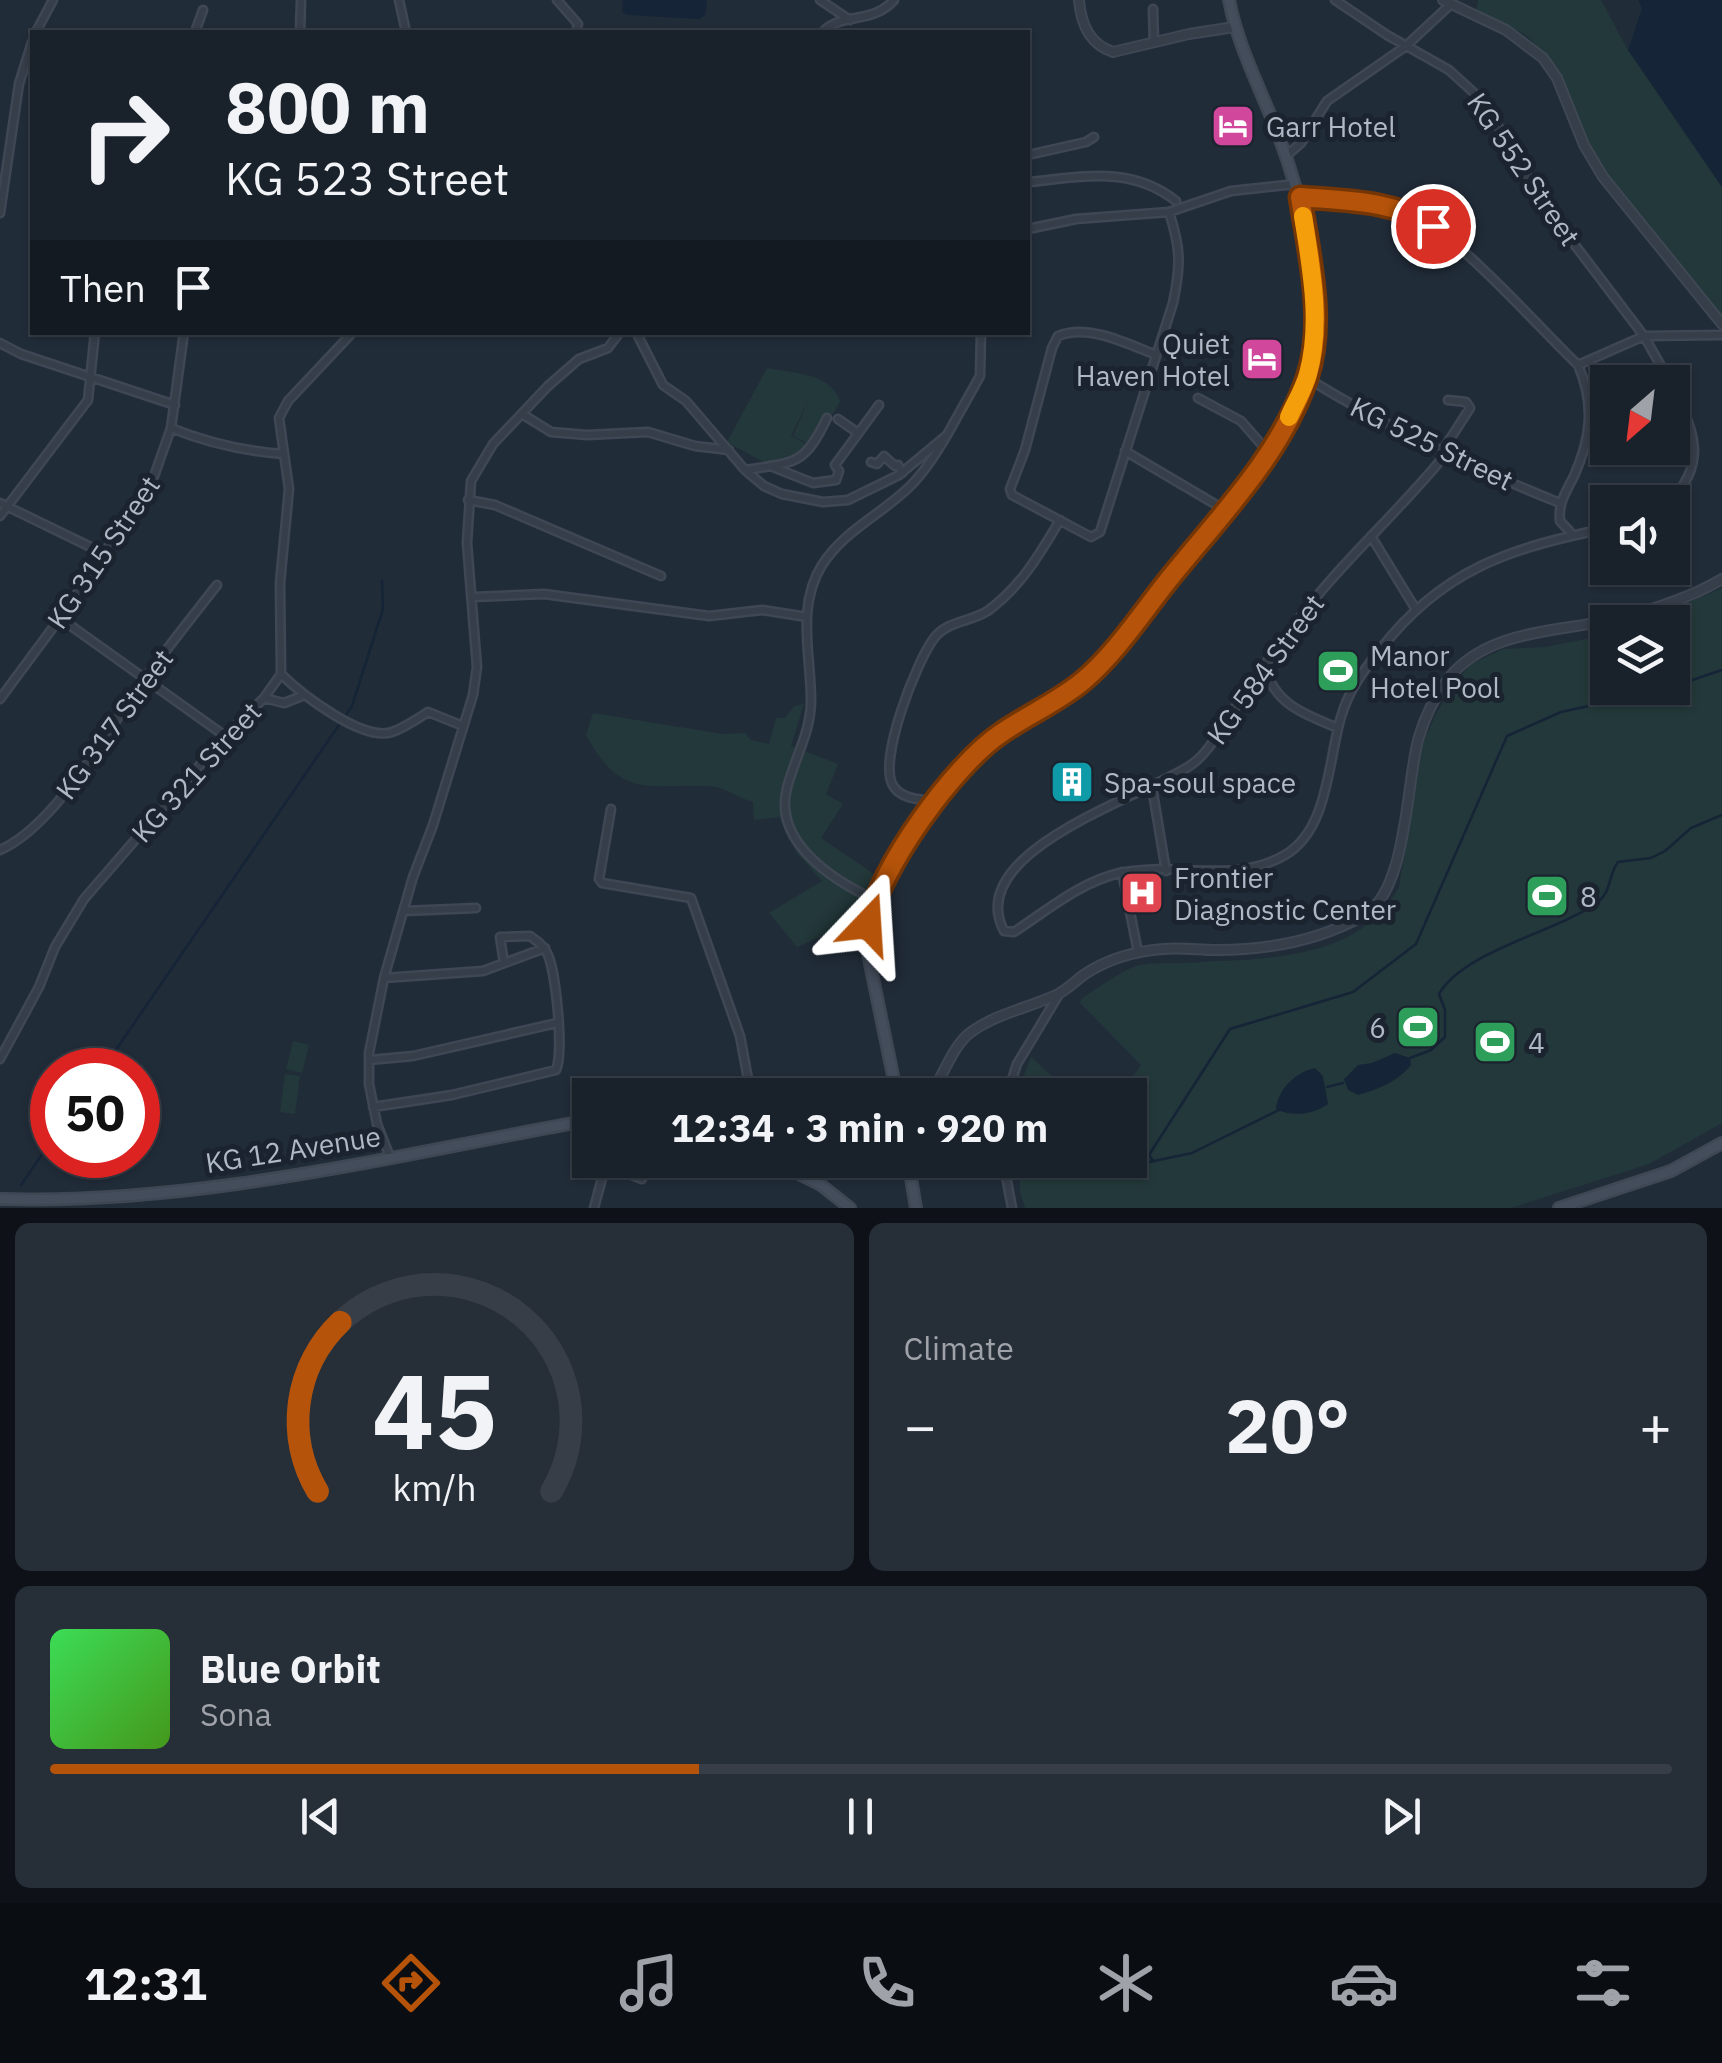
<!DOCTYPE html>
<meta charset="utf-8">
<style>
:root{--surface:#19212b;--page:#262e37;--text:#f1f3f6;--muted:#9fa3a9;--line:#373e47;--accent:#b45309}
body{margin:0;font-family:"IBM Plex Sans",sans-serif;background:var(--page);color:var(--text);height:100vh;display:flex;flex-direction:column;font-size:38px;white-space:nowrap}
*{box-sizing:border-box;margin:0}
p{font-size:32px;color:var(--muted)}
.icon{flex:none;width:55px;height:55px;fill:none;stroke:currentColor;stroke-width:2;stroke-linecap:round;stroke-linejoin:round}
.map{position:relative;height:1208px;overflow:hidden}
.details{display:flex;flex-direction:column;gap:15px;padding:15px;background:#0e1218;flex:1}
.details>*{flex:none}
.top-card{position:absolute;left:30px;top:30px;width:1000px;height:305px;border-radius:0px;box-shadow:0 2px 8px #0004,0 0 0 2px var(--line);background:#19212b;color:var(--text);overflow:hidden}
.needle{width:65px;rotate:208deg}
.fabs{position:absolute;left:1590px;top:365px;display:grid;gap:20px}
.fabs a{display:grid;place-items:center;width:100px;height:100px;border-radius:0px;background:var(--surface);box-shadow:0 2px 8px #0004,0 0 0 2px var(--line);font-size:50px}
.speed{position:absolute;left:30px;top:1048px;display:flex;gap:20px;font-size:50px;font-weight:700;text-align:center}
.speed>*{display:grid;place-content:center;width:130px;height:130px;border-radius:50%;background:var(--surface);box-shadow:0 2px 8px #0004,0 0 0 2px var(--line);line-height:1}
.speed .limit{border:15px solid #d22;background:#fff;color:#111}
.pin{position:absolute;display:grid;place-items:center;width:85px;height:85px;color:#fff;margin:-42px;border:5px solid #fff;border-radius:50%;box-shadow:0 2px 10px #0007}
.me{position:absolute;width:110px;margin:-55px;rotate:20deg;stroke-linejoin:round;filter:drop-shadow(0 0 8px #0008)}
.turn{display:flex;align-items:center;gap:35px;height:210px;padding:0 30px;font-size:45px}
.turn .icon{width:130px;height:130px;stroke-width:2.5}
.turn b{display:block;font-size:70px;line-height:85px}
.then{display:flex;align-items:center;height:95px;padding:0 30px;background:#0003;gap:20px;font-size:38px}
.big{font-size:75px;font-weight:700;line-height:1.1}
.details .card{flex:1;display:flex;flex-direction:column;justify-content:center;gap:15px;min-width:0;padding:0 35px;border-radius:15px;background:var(--page)}
.details .dial{align-items:center;gap:0}
.dial svg{height:260px;overflow:visible;fill:none;stroke:var(--line);stroke-width:7;stroke-linecap:round;text-anchor:middle}
.dial text{fill:var(--text);stroke:none}
.song{display:flex;align-items:center;gap:30px}
.cover{width:120px;height:120px;border-radius:15px;background:linear-gradient(135deg,hsl(130 70% 55%),hsl(100 70% 35%))}
.played{height:10px;border-radius:5px;background:linear-gradient(90deg,var(--accent) 40%,var(--line) 40%)}
.keys{display:flex;justify-content:space-around;direction:ltr}
.heat{display:flex;justify-content:space-between;align-items:center;font-size:55px;direction:ltr}
.details .tiles{flex:1;display:grid;gap:15px;grid-template-columns:1fr 1fr}
.card:last-child{grid-column:span 2}
.trip{position:absolute;left:572px;top:1078px;width:575px;height:100px;border-radius:0px;background:var(--surface);box-shadow:0 2px 8px #0004,0 0 0 2px var(--line);font-weight:700;line-height:100px;text-align:center}
.dock{display:flex;height:160px;justify-content:space-around;align-items:center;background:#0a0d11;color:var(--muted)}
.dock .icon{width:70px;height:70px}
.dock .selected{color:var(--accent)}
.dock b{font-size:45px;color:var(--text)}
.map>svg:first-child{display:block}
.green{fill:#23383a}
.water{fill:#152436}
.lines{fill:none;stroke-linecap:round;stroke-linejoin:round}
.stream{stroke:#152436;stroke-width:2.5}
.minor-casing{stroke:#3e4753;stroke-width:11}
.tertiary-casing{stroke:#3e4753;stroke-width:12}
.secondary-casing{stroke:#3e4753;stroke-width:14}
.minor{stroke:#353e49;stroke-width:6}
.tertiary{stroke:#353e49;stroke-width:8}
.secondary{stroke:#434d5c;stroke-width:9}
.route-casing{stroke:#753606;stroke-width:25}
.route{stroke:#b45309;stroke-width:18}
.slow{stroke:#f59e0b;stroke-width:18}
.labels{text-anchor:middle;dominant-baseline:central;stroke-width:10;stroke-linejoin:round;paint-order:stroke}
.poi-label{font-size:28px;fill:#afb9c6;stroke:#1a232e;text-anchor:start}
.street-label{font-size:28px;fill:#afb9c6;stroke:#1a232e}
</style>
<div class="map">
<svg width="1722" height="1208" viewBox="0 0 1722 1208">
<rect width="100%" height="100%" fill="#212c39"/>
<path class="green" d="M1478,0H1601L1628,50L1722,187V315L1696,290L1596,160L1563,84L1547,57L1526,35L1476,12Z
M767,368C793,373 831,373 840,401L834,413L825,416L809,444L793,436L808,401L791,436L806,444L793,460L765,463L727,442Z
M1722,588V1123L1649,1164L1511,1208H1025L1020,1192L1019,1160H1130V1095H1120L1141,1065L1080,1003L1082,998C1099,988 1118,972 1136,966C1150,962 1169,964 1183,963C1258,958 1358,964 1399,887L1422,745L1436,714L1455,683L1471,664L1503,649L1544,647L1607,635L1608,688H1672V622H1643Z
M804,704L791,746L838,764L826,794L843,804L821,838L877,876L855,922L797,947L769,913L822,881L797,853L779,817L754,820L753,802C738,798 723,786 708,786C646,784 621,799 586,735L593,713L723,734L745,733L751,740L769,744L776,718H785L794,706Z
M293,1041L309,1045L302,1073L286,1069Z
M1031,1057L1073,1095H1016Z
M285,1074L300,1076L295,1114L280,1112Z"/>
<path class="water" d="M623,0H707L705,15L699,19L628,15L622,12Z
M1638,0H1722V187L1628,50L1642,8Z
M1395,1053L1410,1058L1411,1065C1397,1082 1379,1089 1358,1095L1348,1090L1344,1079L1358,1065L1372,1063Z
M1315,1068L1323,1076L1328,1104C1313,1115 1292,1117 1276,1109C1278,1089 1296,1072 1315,1068Z"/>
<g class="lines">
<path class="stream" d="M1672,687L1722,670
M1410,1058L1431,1050L1445,1037V1010L1439,994C1463,951 1557,932 1598,902C1612,891 1608,875 1618,862L1651,858L1665,851L1691,828L1722,815
M102,1070L352,706L383,609L382,581
M1327,1087L1343,1083
M1153,1161L1149,1155L1156,1144L1230,1029L1353,992L1416,944L1507,736L1561,712L1670,688
M1011,1169H1052
M1071,1169L1149,1162L1192,1153L1279,1110
M21,1185L52,1140"/>
<defs>
<path id="minor" d="M399,0L406,32
M557,0L578,24L576,32
M820,0L850,20
M1335,0L1387,35L1449,70L1484,102L1543,203L1644,336L1670,382
M1153,9L1154,42
M36,32L53,0
M195,32L203,10
M300,32L301,0
M823,32C840,12 872,25 894,0
M1028,155L1086,142L1094,137
M1286,156L1301,143L1327,101L1406,46L1451,4
M1028,182C1082,177 1130,165 1176,201
M1300,197C1332,200 1369,197 1400,208C1450,225 1536,325 1578,365C1595,404 1591,438 1574,476C1566,492 1558,503 1560,521L1572,534
M0,213L19,84L32,42
M1028,229L1076,219L1169,212L1231,191L1296,184
M636,332L663,385L686,401L745,470L764,486L782,494L823,502L848,500L899,475L947,435L980,376L981,332
M0,343L21,354L175,405
M1156,355C1128,344 1088,323 1058,336L1052,348L1025,450L1010,489L1012,495L1091,537L1100,532L1173,303C1181,265 1181,249 1169,212
M1578,365L1644,336L1722,335
M1307,378C1388,428 1472,468 1560,503
M1198,398L1241,421L1269,453
M522,414L551,432L587,435L648,432L695,446L729,450
M838,419L858,433
M171,428C208,443 243,451 283,454
M1125,451L1225,510
M1441,453L1470,408L1466,402L1448,400
M1445,455C1397,514 1340,563 1294,625C1271,655 1249,687 1228,718C1217,735 1208,753 1191,765C1145,796 962,851 1004,931L1014,932C1046,911 1082,881 1120,873C1175,861 1233,885 1285,855C1329,829 1328,760 1341,717C1348,692 1363,671 1379,651C1442,569 1510,548 1608,528
M871,462L877,464L884,456L895,466L898,465L902,473
M770,466L813,483L836,480L839,471L835,465L879,405
M746,470C795,462 804,466 827,418
M468,500L495,505L661,576
M1669,502C1708,464 1695,431 1672,388
M0,503L105,554
M0,516L88,400L95,332
M1371,536L1415,608
M473,597L544,594L709,616L762,610L807,617
M60,618L225,736
M1265,666C1273,704 1306,715 1338,728
M281,674C301,694 363,742 392,732C404,728 417,719 428,712L463,726
M264,698L284,703L302,696
M0,699L60,618L152,482L171,428L184,332
M1152,787L1166,871
M936,802C922,799 903,800 894,787C876,764 917,659 935,637C949,620 972,622 989,610C1022,585 1039,555 1060,520
M611,809L599,879L602,883L691,898L740,1036L751,1095
M0,850C55,826 105,734 140,685C165,651 191,618 217,585
M1122,872L1138,952
M873,899C833,880 773,842 787,788C795,757 811,732 811,700C811,655 796,607 822,565C843,532 878,516 906,490C923,475 936,454 947,435
M404,911L476,908
M384,978L483,971L545,948
M0,1059L39,987L55,947L84,899L225,736L264,698L281,674L280,583L289,489L279,418L288,401L353,332
M369,1060L413,1056L557,1023
M1007,1095L1017,1064L1058,996
M373,1107L452,1095L556,1070C564,1053 556,970 547,953C543,945 537,941 530,936L500,937L504,963
M390,1157L377,1124L369,1084V1053L384,978L413,877L433,825L473,695L477,667L467,543L471,481L493,444L548,386L579,359L608,348L620,332
M1003,1160L1012,1208
M606,1165L642,1179
M594,1208L607,1160"/>
<path id="tertiary" d="M1079,0C1081,24 1089,44 1113,52L1189,34L1234,27
M1443,0L1506,30L1543,58L1557,78L1584,145L1603,177L1722,324
M929,1095C944,1077 951,1047 971,1032C996,1014 1027,1008 1054,996C1066,991 1075,981 1085,974C1108,959 1136,951 1163,949C1181,947 1199,950 1216,950C1267,950 1318,941 1363,916C1407,892 1406,786 1418,740C1424,719 1435,696 1448,679C1487,629 1559,632 1616,619C1652,610 1690,598 1722,579"/>
<path id="secondary" d="M897,1095L867,949L868,924L879,887L958,772L999,735L1086,679L1256,472C1276,443 1296,411 1307,377C1330,308 1302,195 1276,129C1259,86 1238,46 1229,0
M771,1160L821,1185L850,1208
M908,1160L916,1208
M0,1199C199,1205 396,1155 590,1120
M1559,1208L1671,1171L1722,1143"/>
</defs>
<use href="#minor" class="minor-casing"/>
<use href="#tertiary" class="tertiary-casing"/>
<use href="#secondary" class="secondary-casing"/>
<use href="#minor" class="minor"/>
<use href="#tertiary" class="tertiary"/>
<use href="#secondary" class="secondary"/>
</g>
<g class="lines">
<defs>
<path id="route" d="M868,924C880,868 953,766 1000,734C1027,715 1058,702 1083,681C1115,654 1140,616 1166,583C1217,519 1280,457 1307,378C1326,322 1309,254 1300,197C1347,201 1392,200 1433,226"/>
</defs>
<use href="#route" class="route-casing"/>
<use href="#route" class="route"/>
<path class="slow" d="M1289,417C1295,403 1304,389 1308,374C1322,323 1311,267 1303,216"/>
</g>
<defs>
<symbol id="hotel-square" viewBox="-11 -11 22 22"><rect x="-9" y="-9" width="18" height="18" rx="4" fill="#d1479c" stroke="#1a232e"/><path d="M-6-4.5h1.5V1H6V5H4.5V3h-9V5H-6ZM-4 0a1.8 1.8 0 1 1 3.6 0ZM.5 0V-2.5h3Q6-2.5 6 0Z" fill="#fff"/></symbol>
<symbol id="stadium-square" viewBox="-11 -11 22 22"><rect x="-9" y="-9" width="18" height="18" rx="4" fill="#2e9e5b" stroke="#1a232e"/><path d="M0-5a6.5 5 0 1 0 0 10a6.5 5 0 1 0 0-10ZM-3.5-1.8h7v3.6h-7Z" fill="#fff"/></symbol>
<symbol id="building-square" viewBox="-11 -11 22 22"><rect x="-9" y="-9" width="18" height="18" rx="4" fill="#0f9aa8" stroke="#1a232e"/><path d="M-4-6H4V6H1V3H-1V6H-4ZM-2.5-4.3h1.7v1.8h-1.7ZM.8-4.3h1.7v1.8H.8ZM-2.5-1h1.7V.8h-1.7ZM.8-1h1.7V.8H.8Z" fill="#fff"/></symbol>
<symbol id="hospital-square" viewBox="-11 -11 22 22"><rect x="-9" y="-9" width="18" height="18" rx="4" fill="#e0444e" stroke="#1a232e"/><path d="M-5-5h3v3.5h4V-5h3V5h-3V1.5h-4V5h-3Z" fill="#fff"/></symbol>
</defs>
<g fill-rule="evenodd">
<use href="#hotel-square" x="1208" y="101" width="50" height="50"/>
<use href="#hotel-square" x="1237" y="334" width="50" height="50"/>
<use href="#stadium-square" x="1313" y="646" width="50" height="50"/>
<use href="#building-square" x="1047" y="757" width="50" height="50"/>
<use href="#hospital-square" x="1117" y="868" width="50" height="50"/>
<use href="#stadium-square" x="1522" y="871" width="50" height="50"/>
<use href="#stadium-square" x="1393" y="1002" width="50" height="50"/>
<use href="#stadium-square" x="1470" y="1017" width="50" height="50"/>
</g>
<g class="labels">
<g class="poi-label">
<text x="1266" y="126">Garr Hotel</text>
<text x="1230" y="343" text-anchor="end">Quiet<tspan x="1230" dy="32">Haven Hotel</tspan></text>
<text x="1370" y="655">Manor<tspan x="1370" dy="32">Hotel Pool</tspan></text>
<text x="1104" y="782">Spa-soul space</text>
<text x="1174" y="877">Frontier<tspan x="1174" dy="32">Diagnostic Center</tspan></text>
<text x="1580" y="896">8</text>
<text x="1386" y="1027" text-anchor="end">6</text>
<text x="1528" y="1042">4</text>
</g>
<g class="street-label">
<text transform="translate(1524 169) rotate(56)">KG 552 Street</text>
<text transform="translate(1432 443) rotate(26)">KG 525 Street</text>
<text transform="translate(103 552) rotate(-56)">KG 315 Street</text>
<text transform="translate(1265 669) rotate(-54)">KG 584 Street</text>
<text transform="translate(114 724) rotate(-54)">KG 317 Street</text>
<text transform="translate(196 772) rotate(-48)">KG 321 Street</text>
<text transform="translate(293 1149) rotate(-9)">KG 12 Avenue</text>
</g>
</g>
</svg>
<div class="fabs">
<a><svg class="needle" viewBox="-14 -14 28 28"><path d="M0-13l5 13h-10z" fill="#e53935"/><path d="M0 13l5-13h-10z" fill="#9fa3a9"/></svg></a>
<a><svg class="icon" aria-label="sound" viewBox="0 0 24 24"><path d="M4 9h4l5-4v14l-5-4H4zM17 9q2 3 0 6"/></svg></a>
<a><svg class="icon" aria-label="layers" viewBox="0 0 24 24"><path d="M12 4l9 5-9 5-9-5zM3 14l9 5 9-5"/></svg></a>
</div>
<div class="speed"><div class="limit">50</div></div>
<div class="pin" style="left:1433px;top:226px;background:#d93025"><svg class="icon" aria-label="arrive" viewBox="0 0 24 24"><path d="M6 21V4h12l-3 4 3 4H6"/></svg></div>
<svg class="me" style="left:868px;top:924px" viewBox="-20 -20 40 40"><path d="M0-17L14 15 0 8-14 15z" fill="#b45309" stroke="#fff" stroke-width="4"/></svg>
<div class="trip">12:34 · 3 min · 920 m</div>
<div class="top-card">
<div class="turn"><svg class="icon" aria-label="right" viewBox="0 0 24 24"><path d="M7 20v-9h11M14 6l5 5-5 5"/></svg><div><b>800 m</b>KG 523 Street</div></div>
<div class="then">Then<svg class="icon" aria-label="arrive" viewBox="0 0 24 24"><path d="M6 21V4h12l-3 4 3 4H6"/></svg></div>
</div>
</div>
<section class="details">
<div class="tiles">
<div class="card dial"><svg viewBox="0 0 100 80">
<path d="M14 69A42 42 0 1 1 86 69"/>
<path d="M14 69A42 42 0 0 1 21 17" stroke="#b45309"/>
<text x="50" y="56" font-size="32" font-weight="700">45</text>
<text x="50" y="72" font-size="11">km/h</text>
</svg></div>
<div class="card"><p>Climate</p>
<div class="heat"><a>−</a><b class="big">20°</b><a>+</a></div>
</div>
<div class="card">
<div class="song"><i class="cover"></i><div><b>Blue Orbit</b><p>Sona</p></div></div>
<div class="played"></div>
<div class="keys"><svg class="icon" aria-label="previous" viewBox="0 0 24 24"><path d="M18 5L8 12l10 7zM5 5v14"/></svg><svg class="icon" aria-label="pause" viewBox="0 0 24 24"><path d="M8 5v14M16 5v14"/></svg><svg class="icon" aria-label="next" viewBox="0 0 24 24"><path d="M6 5l10 7-10 7zM19 5v14"/></svg></div>
</div>
</div>
</section>
<nav class="dock">
<b>12:31</b>
<svg class="icon selected" aria-label="directions" viewBox="0 0 24 24"><path d="M12 3l9 9-9 9-9-9zM9 14v-3h6M13 9l2 2-2 2"/></svg>
<svg class="icon" aria-label="music" viewBox="0 0 24 24"><path d="M9 18V5l10-2v13"/><circle cx="6" cy="18" r="3"/><circle cx="16" cy="16" r="3"/></svg>
<svg class="icon" aria-label="phone" viewBox="0 0 24 24"><path d="M5 4h4l2 5-3 2q2 4 5 5l2-3 5 2v4C11 20 4 13 5 4z"/></svg>
<svg class="icon" aria-label="climate" viewBox="0 0 24 24"><path d="M12 3v18M4 7l16 10M4 17L20 7"/></svg>
<svg class="icon" aria-label="car" viewBox="0 0 24 24"><path d="M5 17H2v-5l4-1 3-4h7l3 4 3 1v5h-3M9 17h6M6 11h13"/><circle cx="7" cy="17" r="2"/><circle cx="17" cy="17" r="2"/></svg>
<svg class="icon" aria-label="filters" viewBox="0 0 24 24"><path d="M4 7h16M4 17h16"/><circle cx="9" cy="7" r="2"/><circle cx="15" cy="17" r="2"/></svg>
</nav>
